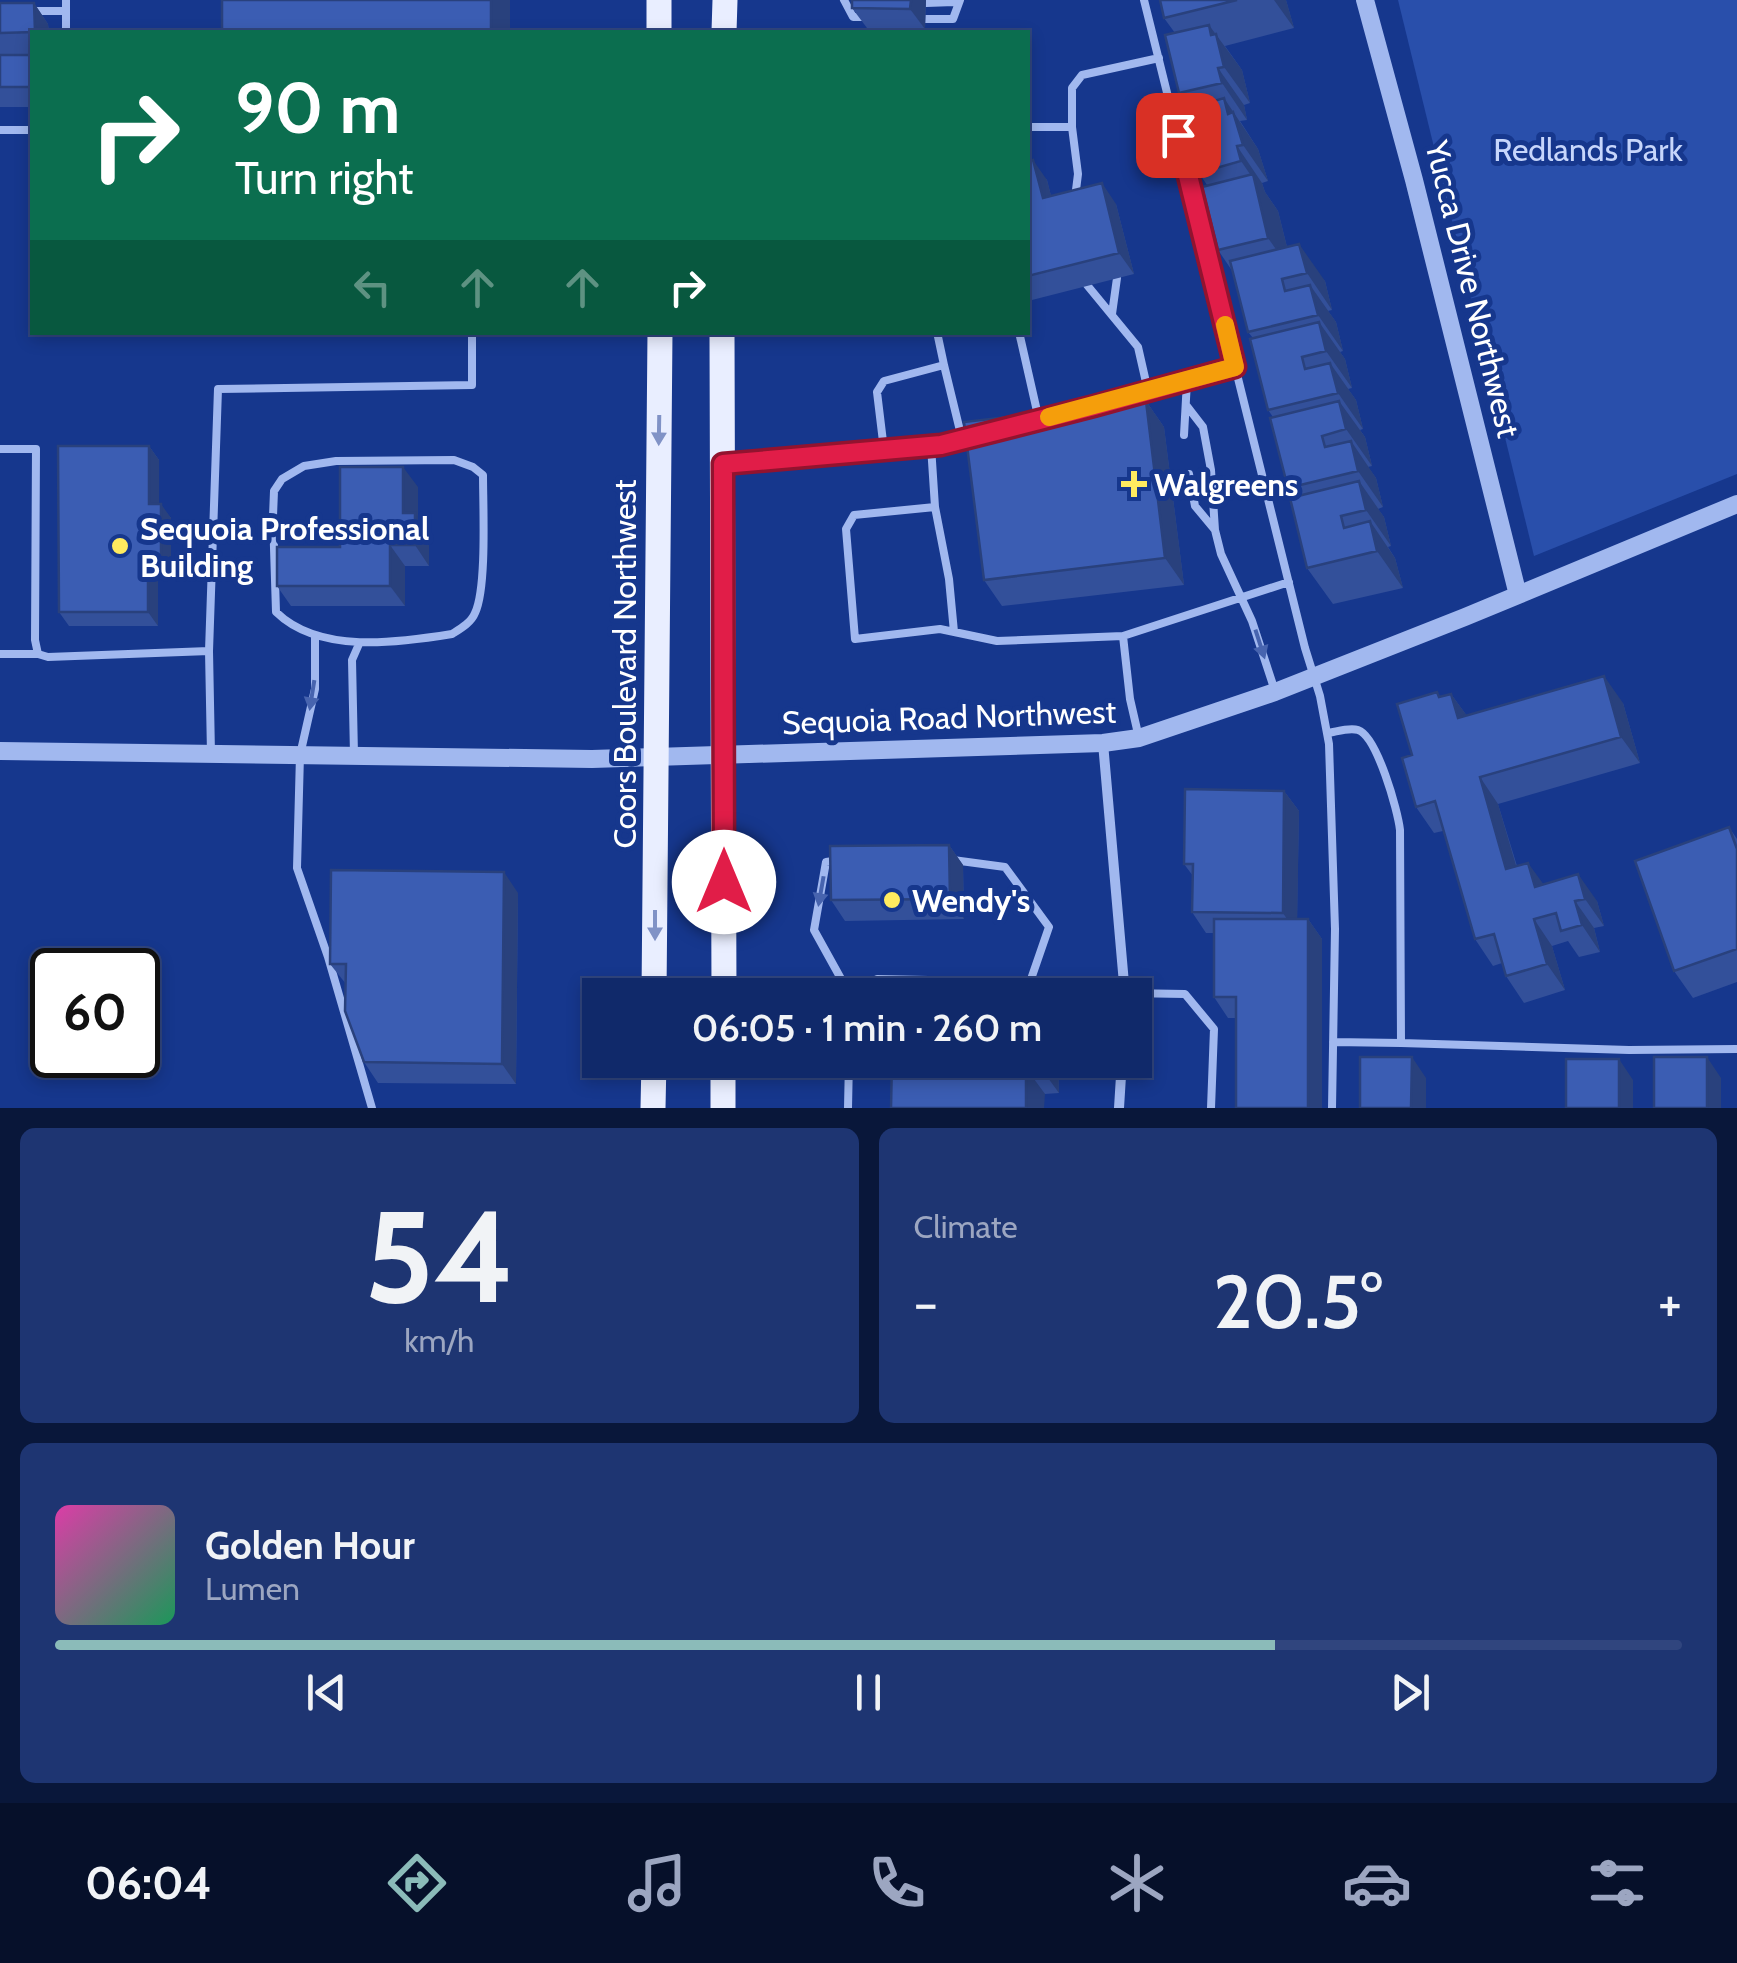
<!DOCTYPE html>
<meta charset="utf-8">
<style>
:root{--surface:#10296a;--page:#1e3572;--text:#f1f3f6;--muted:#9ca6c1;--line:#30457e;--accent:#8bbbb9}
body{margin:0;font-family:Cabin,sans-serif;background:var(--page);color:var(--text);height:100vh;display:flex;flex-direction:column;font-size:38px;white-space:nowrap}
*{box-sizing:border-box;margin:0}
p{font-size:32px;color:var(--muted)}
.icon{flex:none;width:55px;height:55px;fill:none;stroke:currentColor;stroke-width:2;stroke-linecap:round;stroke-linejoin:round}
.map{position:relative;height:1108px;overflow:hidden}
.sheet{display:flex;flex-direction:column;gap:20px;padding:20px;background:#09173a;flex:1}
.sheet>*{flex:none}
.banner{position:absolute;left:30px;top:30px;width:1000px;height:305px;border-radius:0px;box-shadow:0 5px 15px #0003,0 0 0 2px var(--line);background:#0b6e4f;color:#fff;overflow:hidden}
.speed{position:absolute;left:30px;top:948px;display:flex;gap:20px;font-size:50px;font-weight:700;text-align:center}
.speed>*{display:grid;place-content:center;width:130px;height:130px;border-radius:50%;background:var(--surface);box-shadow:0 5px 15px #0003,0 0 0 2px var(--line);line-height:1}
.speed .limit{border:5px solid #111;border-radius:15px;background:#fff;color:#111}
.pin{position:absolute;display:grid;place-items:center;width:85px;height:85px;color:#fff;margin:-42px;border-radius:20px;box-shadow:0 5px 15px #0006}
.me{position:absolute;width:110px;margin:-55px;rotate:0deg;stroke-linejoin:round;filter:drop-shadow(0 0 8px #0008)}
.turn{display:flex;align-items:center;gap:35px;height:210px;padding:0 40px;font-size:45px}
.turn .icon{width:130px;height:130px;stroke-width:2.5}
.turn b{display:block;font-size:70px;line-height:85px}
.lanes{display:flex;align-items:center;height:95px;padding:0 40px;background:#0003;justify-content:center;gap:50px;direction:ltr}
.lanes .off{opacity:.35}
.big{font-size:75px;font-weight:600;line-height:1.1}
.sheet .tile{flex:1;display:flex;flex-direction:column;justify-content:center;gap:15px;min-width:0;padding:0 35px;border-radius:15px;background:var(--page)}
.sheet .dial{align-items:center;gap:0}
.dial b{font-size:130px;line-height:1}
.song{display:flex;align-items:center;gap:30px}
.cover{width:120px;height:120px;border-radius:15px;background:linear-gradient(135deg,hsl(320 70% 55%),hsl(150 70% 35%))}
.played{height:10px;border-radius:5px;background:linear-gradient(90deg,var(--accent) 75%,var(--line) 75%)}
.keys{display:flex;justify-content:space-around;direction:ltr}
.heat{display:flex;justify-content:space-between;align-items:center;font-size:55px;direction:ltr}
.sheet .tiles{flex:1;display:grid;gap:20px;grid-template-columns:1fr 1fr}
.tile:last-child{grid-column:span 2}
.trip{position:absolute;left:582px;top:978px;width:570px;height:100px;border-radius:0px;background:var(--surface);box-shadow:0 5px 15px #0003,0 0 0 2px var(--line);font-weight:600;line-height:100px;text-align:center}
.menu{display:flex;height:160px;justify-content:space-around;align-items:center;background:#06102a;color:var(--muted)}
.menu .icon{width:70px;height:70px}
.menu .on{color:var(--accent)}
.menu b{font-size:45px;color:var(--text)}
.map>svg:first-child{display:block}
.green{fill:#294fab}
.lines{fill:none;stroke-linecap:round;stroke-linejoin:round}
.service{stroke:#a1b8ef;stroke-width:8}
.minor{stroke:#a1b8ef;stroke-width:10}
.tertiary{stroke:#a1b8ef;stroke-width:18}
.primary{stroke:#e9eeff;stroke-width:25}
.wall{fill:#33509a}
.shaded-wall{fill:#29417d}
.building{fill:#3b5db3;stroke:#29417d;stroke-width:2.5}
.oneway{fill:#8092c6}
.oneway2{fill:#4764af}
.route-casing{stroke:#92132f;stroke-width:25}
.route{stroke:#e11d48;stroke-width:18}
.slow{stroke:#f59e0b;stroke-width:18}
.poi-dot{fill:#ffeb5f;stroke:#16378d;stroke-width:4}
.labels{text-anchor:middle;dominant-baseline:central;stroke-width:10;stroke-linejoin:round;paint-order:stroke}
.park-label{font-size:32px;fill:#c7d6fb;stroke:#16378d}
.street-label{font-size:32px;fill:#fff;stroke:#16378d}
.poi-label{font-size:32px;font-weight:bold;fill:#fff;stroke:#16378d;text-anchor:start}
</style>
<div class="map">
<svg width="1737" height="1108" viewBox="0 0 1737 1108">
<rect width="100%" height="100%" fill="#16378d"/>
<path class="green" d="M1398,0H1737V474L1534,556Z"/>
<g class="lines">
<path class="service" d="M66,0V32
M844,0L853,17H867
M1144,0L1305,648L1320,696L1329,744L1335,929L1332,1108
M926,3L954,2L955,0
M29,11H66
M925,19H953L960,0
M1028,127H1072
M0,130H32
M1075,198L1078,174L1072,127V88L1082,75L1159,58
M1087,285L1138,347L1148,391
M1112,314L1117,278
M1019,332L1039,420
M944,365L962,439
M1186,405L1203,427L1211,470L1215,530
M1080,409L1235,367
M1184,435L1187,381
M931,446L935,507L949,579L954,632
M0,449H36L35,640L38,654L48,657L209,651
M884,450L877,392L884,381L944,365L937,332
M454,460L473,467L483,475C483,506 487,588 475,613C471,623 460,629 452,634C397,643 319,654 276,612L273,516L274,491L282,479L304,466L336,461Z
M726,464L941,445L975,436
M1189,474L1195,506L1215,530L1221,554L1252,621L1275,691
M935,507L854,515L846,529L855,639L940,629L997,641L1123,636L1130,699L1139,738
M315,635V689L300,755L297,868L328,957L372,1108
M1123,636L1289,582
M0,654H38
M1327,733C1336,732 1349,727 1358,730C1377,736 1398,811 1400,830L1401,1043L1333,1042
M211,754L209,651L218,389L472,385V332
M354,755L352,660L359,644
M840,860L826,862L814,930L850,995
M953,860L1005,867L1049,927L1030,982
M859,995L862,986L877,979L1030,982L1126,993L1185,994L1214,1029L1211,1108
M1401,1043L1629,1050L1737,1049
M848,1108L849,1060"/>
<path class="minor" d="M1103,743L1125,995
M1119,1108L1122,1060"/>
<path class="tertiary" d="M1365,0L1414,180L1518,595
M0,751L592,759L1103,743L1139,738L1275,692L1465,617L1737,504"/>
<path class="primary" d="M659,0V32
M724,32L725,0
M722,332L724,995
M654,995L660,332
M653,1108L654,1060
M723,1108V1060"/>
</g>
<path class="wall" d="M926,0L925,29L867,28L852,8Z
M1160,0H1286L1294,28L1225,46L1242,70L1250,103L1244,105L1247,120L1240,121L1258,149L1268,181L1262,183L1265,192L1278,211L1287,247L1325,281L1332,310L1328,311L1336,322L1343,351L1340,352L1345,359L1352,388L1348,389L1356,400L1363,429L1360,430L1365,437L1372,466L1368,467L1376,478L1383,507L1378,509L1384,517L1391,546L1388,547L1395,558L1403,588L1333,604L1307,568L1294,497L1288,488L1273,417L1268,410L1253,338L1248,332L1233,272L1218,250L1207,185L1199,173L1189,108L1179,93L1175,33L1164,18Z
M0,3H34L48,24L49,32H32V54H0Z
M0,55H32V107H0Z
M1028,161L1047,180L1051,196L1116,204L1134,274L1032,300L1028,294Z
M1146,401L1164,427L1184,585L1002,606L984,580Z
M149,446L159,460V504L171,518V574H158V626H69L59,612Z
M418,487V517L429,534V566H405V606H291L277,586L340,547Z
M1437,692L1440,697L1451,694L1467,716L1623,703L1640,763L1498,804L1517,866L1543,884L1597,901L1604,926L1594,928L1600,952L1579,957L1568,941L1552,946L1565,990L1524,1003L1506,976L1502,963L1493,966L1475,939L1443,831L1434,833L1416,807L1412,755Z
M1284,791L1299,811L1297,919H1308L1322,939V1108L1236,1018H1228L1214,997V933H1206L1192,912L1193,876L1184,864Z
M1729,827L1737,839V982L1693,998L1674,971Z
M949,845L963,865L964,919L845,921L831,900Z
M518,893L516,1084L378,1083L364,1062L346,984L330,964Z
M892,1060H1058L1059,1093L1045,1094Z"/>
<path class="shaded-wall" d="M491,0H510V32H491Z
M911,0H926L925,29L910,9Z
M1274,0H1286L1294,28Z
M34,3L48,24L49,32H35Z
M1209,25L1242,70L1250,103L1224,67L1211,35Z
M1218,68L1244,105L1247,120L1222,83Z
M1224,98L1258,149L1268,181L1243,145L1228,114Z
M1237,146L1262,183L1265,192L1278,211L1294,275L1268,238L1254,180L1241,161Z
M1033,160L1047,180L1057,219L1043,198Z
M1102,183L1116,204L1134,274L1119,253Z
M1299,244L1325,281L1332,310L1307,273Z
M1310,285L1336,322L1343,351L1318,315Z
M1319,322L1345,359L1352,388L1326,351Z
M1330,363L1356,400L1363,429L1338,393Z
M1146,401L1164,427L1184,585L1165,558Z
M1339,401L1365,437L1372,466L1346,429Z
M1351,441L1376,478L1383,507L1358,471Z
M149,446L159,460V518L149,504Z
M403,467L418,487V517L429,534V566L415,545L403,513Z
M1359,481L1384,517L1391,546L1366,510Z
M161,504L171,518V574L161,559Z
M1370,521L1395,558L1403,588L1377,551Z
M390,545L405,566V606L390,586Z
M148,559L158,574V626L148,612Z
M1604,676L1623,703L1640,763L1621,737Z
M1451,694L1470,720L1458,718Z
M1480,777L1498,804L1525,896L1506,869Z
M1284,791L1299,811L1297,934L1283,913Z
M949,845L963,865L964,919L950,899Z
M1528,863L1547,889L1535,887Z
M504,872L518,893L516,1084L502,1064Z
M1578,874L1597,901L1604,926L1585,899Z
M1575,901L1594,928L1600,952L1582,925Z
M1308,919L1322,939V1108H1308Z
M1534,919L1552,946L1565,990L1547,964Z
M1412,1057L1426,1078V1108H1411Z
M1707,1057L1721,1078V1108H1707Z
M1619,1059L1633,1080V1108H1619Z
M1040,1060H1058L1059,1093L1040,1067Z
M1026,1068L1045,1094L1044,1108H1026Z"/>
<path class="building" d="M222,0H491V32H222Z
M852,0H911L910,9L852,8Z
M1160,0H1237L1164,18Z
M0,3H34L35,32L0,33Z
M1209,25L1211,35L1216,34L1224,67L1218,68L1222,83L1179,93L1165,35Z
M0,55H32V87H0Z
M1224,98L1228,114L1233,112L1243,145L1237,146L1241,161L1199,173L1181,111Z
M1033,160L1043,198L1102,183L1119,253L1028,276V161Z
M1253,174L1268,238L1218,250L1202,187Z
M1299,244L1307,273L1282,279L1285,291L1310,285L1318,315L1248,332L1230,261Z
M1319,322L1326,351L1302,357L1305,369L1330,363L1338,393L1268,410L1250,339Z
M1146,401L1165,558L984,580L964,422Z
M1339,401L1346,429L1322,436L1325,447L1351,441L1358,471L1288,488L1270,418Z
M58,446H149V504H161V559H148V612H59Z
M340,467H403V513H415V545H390V586H277V547H340Z
M1359,481L1366,510L1341,516L1344,528L1370,521L1377,551L1307,568L1290,498Z
M1604,676L1621,737L1480,777L1506,869L1528,863L1535,887L1578,874L1585,899L1575,901L1582,925L1561,931L1556,913L1534,919L1547,964L1506,976L1494,934L1475,939L1435,801L1416,807L1402,758L1412,755L1397,704L1437,692L1439,697L1451,694L1458,718Z
M1185,789L1284,791L1283,913L1192,912L1193,864H1184Z
M1729,827L1737,849V949L1674,971L1635,861Z
M949,845L950,899L831,900L830,846Z
M331,870L504,872L502,1064L364,1062L345,1011L346,964H330Z
M1214,919H1308V1108H1236V997H1214Z
M1360,1057H1412L1411,1108H1360Z
M1654,1057H1707V1108H1654Z
M1566,1059H1619V1108H1566Z
M892,1060H1040V1067L1026,1068V1108H891Z"/>
<defs><path id="oneway-solid" d="M-6-.8H1V-3.2L6.5 0L1 3.2V.8H-6Z" transform="scale(2.5)"/></defs>
<g class="oneway">
<use href="#oneway-solid" transform="translate(659 430) rotate(91)"/>
<use href="#oneway-solid" transform="translate(655 925) rotate(90)"/>
</g>
<g class="oneway2">
<use href="#oneway-solid" transform="translate(1260 644) rotate(72)"/>
<use href="#oneway-solid" transform="translate(312 695) rotate(99)"/>
<use href="#oneway-solid" transform="translate(821 891) rotate(100)"/>
</g>
<g class="lines">
<defs>
<path id="route" d="M724,882L723,464L941,445L1094,406L1235,367L1178,135"/>
</defs>
<use href="#route" class="route-casing"/>
<use href="#route" class="route"/>
<path class="slow" d="M1049,417L1235,367L1225,325"/>
</g>
<g class="poi-dot">
<path d="M1129 469h10v10h10v10h-10v10h-10v-10h-10v-10h10z"/>
<circle cx="120" cy="546" r="10"/>
<circle cx="892" cy="900" r="10"/>
</g>
<g class="labels">
<g class="park-label">
<text x="1588" y="149">Redlands Park</text>
</g>
<g class="street-label">
<text transform="translate(1473 289) rotate(76)">Yucca Drive Northwest</text>
<text transform="translate(624 664) rotate(-90)">Coors Boulevard Northwest</text>
<text transform="translate(949 717) rotate(-2)">Sequoia Road Northwest</text>
</g>
<g class="poi-label">
<text x="1154" y="484">Walgreens</text>
<text x="140" y="528">Sequoia Professional<tspan x="140" dy="37">Building</tspan></text>
<text x="912" y="900">Wendy's</text>
</g>
</g>
</svg>
<div class="speed"><div class="limit">60</div></div>
<div class="pin" style="left:1178px;top:135px;background:#d93025"><svg class="icon" aria-label="arrive" viewBox="0 0 24 24"><path d="M6 21V4h12l-3 4 3 4H6"/></svg></div>
<svg class="me" style="left:724px;top:882px" viewBox="-20 -20 40 40"><circle r="19" fill="#fff"/><path d="M0-13L10 11 0 6-10 11z" fill="#e11d48"/></svg>
<div class="trip">06:05 · 1 min · 260 m</div>
<div class="banner">
<div class="turn"><svg class="icon" aria-label="right" viewBox="0 0 24 24"><path d="M7 20v-9h11M14 6l5 5-5 5"/></svg><div><b>90 m</b>Turn right</div></div>
<div class="lanes"><svg class="icon off" aria-label="left" viewBox="0 0 24 24"><path d="M17 20v-9H6M10 6l-5 5 5 5"/></svg><svg class="icon off" aria-label="ahead" viewBox="0 0 24 24"><path d="M12 20V5M6 11l6-6 6 6"/></svg><svg class="icon off" aria-label="ahead" viewBox="0 0 24 24"><path d="M12 20V5M6 11l6-6 6 6"/></svg><svg class="icon" aria-label="right" viewBox="0 0 24 24"><path d="M7 20v-9h11M14 6l5 5-5 5"/></svg></div>
</div>
</div>
<section class="sheet">
<div class="tiles">
<div class="tile dial"><b>54</b><p>km/h</p></div>
<div class="tile"><p>Climate</p>
<div class="heat"><a>−</a><b class="big">20.5°</b><a>+</a></div>
</div>
<div class="tile">
<div class="song"><i class="cover"></i><div><b>Golden Hour</b><p>Lumen</p></div></div>
<div class="played"></div>
<div class="keys"><svg class="icon" aria-label="previous" viewBox="0 0 24 24"><path d="M18 5L8 12l10 7zM5 5v14"/></svg><svg class="icon" aria-label="pause" viewBox="0 0 24 24"><path d="M8 5v14M16 5v14"/></svg><svg class="icon" aria-label="next" viewBox="0 0 24 24"><path d="M6 5l10 7-10 7zM19 5v14"/></svg></div>
</div>
</div>
</section>
<nav class="menu">
<b>06:04</b>
<svg class="icon on" aria-label="directions" viewBox="0 0 24 24"><path d="M12 3l9 9-9 9-9-9zM9 14v-3h6M13 9l2 2-2 2"/></svg>
<svg class="icon" aria-label="music" viewBox="0 0 24 24"><path d="M9 18V5l10-2v13"/><circle cx="6" cy="18" r="3"/><circle cx="16" cy="16" r="3"/></svg>
<svg class="icon" aria-label="phone" viewBox="0 0 24 24"><path d="M5 4h4l2 5-3 2q2 4 5 5l2-3 5 2v4C11 20 4 13 5 4z"/></svg>
<svg class="icon" aria-label="climate" viewBox="0 0 24 24"><path d="M12 3v18M4 7l16 10M4 17L20 7"/></svg>
<svg class="icon" aria-label="car" viewBox="0 0 24 24"><path d="M5 17H2v-5l4-1 3-4h7l3 4 3 1v5h-3M9 17h6M6 11h13"/><circle cx="7" cy="17" r="2"/><circle cx="17" cy="17" r="2"/></svg>
<svg class="icon" aria-label="filters" viewBox="0 0 24 24"><path d="M4 7h16M4 17h16"/><circle cx="9" cy="7" r="2"/><circle cx="15" cy="17" r="2"/></svg>
</nav>
